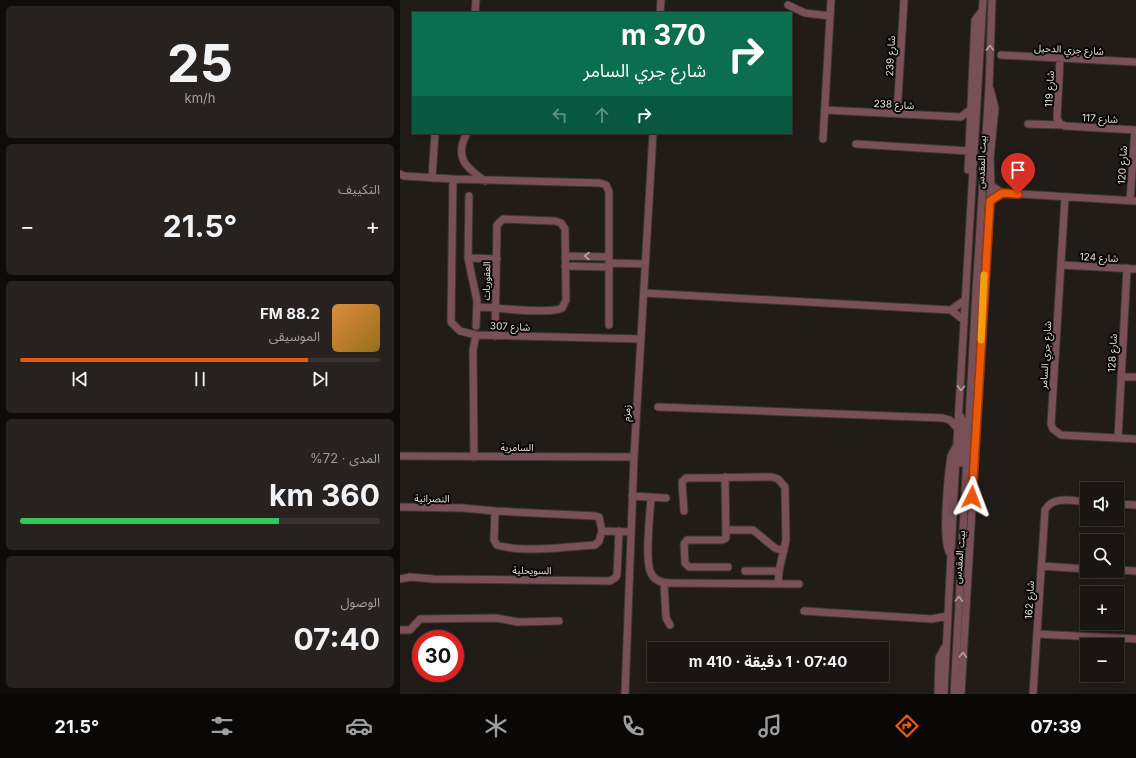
<!DOCTYPE html>
<html lang="ar">
<meta charset="utf-8">
<style>
:root{--surface:#1a1512;--page:#272220;--text:#f1f3f6;--muted:#9f9f9f;--line:#383432;--accent:#ea580c}
body{margin:0;font-family:Inter,"Noto Sans Arabic",sans-serif;background:var(--page);color:var(--text);direction:rtl;height:100vh;display:flex;flex-direction:column;font-size:15px;white-space:nowrap}
*{box-sizing:border-box;margin:0}
p{font-size:13px;color:var(--muted)}
.icon{flex:none;width:22px;height:22px;fill:none;stroke:currentColor;stroke-width:2;stroke-linecap:round;stroke-linejoin:round}
.map{position:relative;flex:1;overflow:hidden;direction:ltr}
.drawer{display:flex;flex-direction:column;gap:6px;padding:6px;background:#0e0c0a;width:400px}
.drawer>*{flex:none}
.banner{position:absolute;left:12px;top:12px;width:380px;height:122px;border-radius:0px;box-shadow:0 2px 10px #0003,0 0 0 1px var(--line);direction:rtl;background:#0b6e4f;color:#fff;overflow:hidden}
.controls{position:absolute;left:680px;top:482px;display:grid;gap:8px}
.controls a{display:grid;place-items:center;width:44px;height:44px;border-radius:0px;background:var(--surface);box-shadow:0 2px 10px #0003,0 0 0 1px var(--line);font-size:20px}
.speed{position:absolute;left:12px;top:630px;display:flex;gap:8px;font-size:20px;font-weight:700;text-align:center}
.speed>*{display:grid;place-content:center;width:52px;height:52px;border-radius:50%;background:var(--surface);box-shadow:0 2px 10px #0003,0 0 0 1px var(--line);line-height:1}
.speed .limit{border:6px solid #d22;background:#fff;color:#111}
.pin{position:absolute;display:grid;place-items:center;width:34px;height:34px;color:#fff;margin:-41px -17px;border-radius:50% 50% 50% 0;rotate:-45deg;box-shadow:0 0 4px #0007}
.pin .icon{rotate:45deg}
.me{position:absolute;width:44px;margin:-22px;rotate:3deg;stroke-linejoin:round;filter:drop-shadow(0 0 3px #0008)}
.turn{display:flex;align-items:center;gap:14px;height:84px;padding:0 20px;font-size:18px}
.turn .icon{width:52px;height:52px;stroke-width:2.5}
.turn b{display:block;font-size:28px;line-height:34px}
.lanes{display:flex;align-items:center;height:38px;padding:0 20px;background:#0003;justify-content:center;gap:20px;direction:ltr}
.lanes .off{opacity:.35}
.big{font-size:30px;font-weight:700;line-height:1.1}
.drawer .tile{flex:1;display:flex;flex-direction:column;justify-content:center;gap:6px;min-width:0;padding:0 14px;border-radius:6px;background:var(--page)}
.drawer .dial{align-items:center;gap:0}
.dial b{font-size:52px;line-height:1}
.song{display:flex;align-items:center;gap:12px}
.cover{width:48px;height:48px;border-radius:6px;background:linear-gradient(135deg,hsl(30 70% 55%),hsl(40 70% 35%))}
.played{height:4px;border-radius:2px;background:linear-gradient(90deg,var(--accent) 80%,var(--line) 80%)}
.keys{display:flex;justify-content:space-around;direction:ltr}
.heat{display:flex;justify-content:space-between;align-items:center;font-size:22px;direction:ltr}
.charge{height:6px;border-radius:3px;background:linear-gradient(90deg,#34c759 72%,var(--line) 0)}
.trip{position:absolute;left:247px;top:642px;width:242px;height:40px;border-radius:0px;background:var(--surface);box-shadow:0 2px 10px #0003,0 0 0 1px var(--line);font-weight:700;line-height:40px;text-align:center;direction:rtl}
.tabs{display:flex;height:64px;justify-content:space-around;align-items:center;background:#0a0807;color:var(--muted)}
.tabs .icon{width:28px;height:28px}
.tabs .selected{color:var(--accent)}
.tabs b{font-size:18px;color:var(--text)}
main{display:flex;flex:1;min-height:0}
.map>svg:first-child{display:block}
.lines{fill:none;stroke-linecap:round;stroke-linejoin:round}
.minor-casing{stroke:#3d3734;stroke-width:9}
.minor{stroke:#795058;stroke-width:7}
.oneway{stroke:#b49fa1}
.route-casing{stroke:#983908;stroke-width:10}
.route{stroke:#ea580c;stroke-width:7}
.slow{stroke:#f59e0b;stroke-width:7}
.labels{text-anchor:middle;dominant-baseline:central;stroke-width:4;stroke-linejoin:round;paint-order:stroke}
.street-label{font-size:10px;fill:#e5e0dd;stroke:#090706}
</style>
<main>
<div class="map">
<svg width="736" height="694" viewBox="0 0 736 694">
<rect width="100%" height="100%" fill="#221c18"/>
<g class="lines">
<defs>
<path id="minor" d="M388,5L405,13L430,16
M75,13L76,0
M260,13L261,0
M601,55L736,62
M660,58L657,118L660,124L665,126L736,130
M425,110L561,117L571,109
M497,114L504,0
M628,124L663,125
M67,133C54,157 65,167 85,181
M423,139L431,0
M456,144L569,151
M568,170L575,20L582,11
M0,174L4,176L53,179L200,183L206,185L209,192V325
M32,178L35,133
M53,179L51,322L60,331L76,335
M591,185L602,193L736,201
M69,196L68,258L77,301L76,326
M665,197L651,424L653,429L661,435L736,439
M730,201L735,130
M165,256L209,257
M68,258L97,259
M209,263L245,264
M661,265L736,269
M165,266L209,267
M244,293L551,310L562,302
M77,307C94,307 150,315 162,308L166,300L165,229L161,223L155,221L103,219L97,225L95,336
M551,310L561,318
M721,377H736
M258,407L543,418L550,420L558,429
M559,414L563,421L561,463
M718,438L727,268
M0,456L234,457
M74,457L73,350L76,335L241,339
M325,477L326,538L322,540H287L284,544L285,563L289,567H328
M232,496L266,498
M251,497C250,515 245,556 250,571C253,580 261,583 270,583L399,584
M717,504L736,505
M0,507L63,508L95,511L94,540L97,545C123,553 167,547 195,545L199,541L202,531L231,532
M95,511L195,516L199,517L202,531
M284,511L282,482L286,478L372,477L378,479L385,487L386,540L379,571L378,584
M326,530H353L375,548L384,551
M549,552C542,537 548,475 551,456L556,447
M641,566L687,569
M717,570L736,571
M345,571H379
M0,579L10,577L34,579L210,581L215,578L217,575L219,531
M264,583L266,618L270,625
M404,611L532,619L547,616
M0,630H10L20,619L96,618L118,622L159,621
M637,634L736,639
M225,694L234,457L253,133
M538,694L539,658L545,647
M544,694L555,475L583,0
M554,694L576,291L589,87L592,0
M561,694L580,373V350L591,185L590,158L595,108L590,89
M633,694L645,510C653,495 673,501 687,502"/>
</defs>
<use href="#minor" class="minor-casing"/>
<use href="#minor" class="minor"/>
</g>
<defs><path id="oneway-chevron" d="M-2-3.5L2.5 0L-2 3.5" fill="none" stroke-width="1.6" stroke-linecap="round" stroke-linejoin="round"/></defs>
<g class="oneway">
<use href="#oneway-chevron" transform="translate(590 48) rotate(-88)"/>
<use href="#oneway-chevron" transform="translate(187 256) rotate(-180)"/>
<use href="#oneway-chevron" transform="translate(561 388) rotate(94)"/>
<use href="#oneway-chevron" transform="translate(559 599) rotate(-87)"/>
<use href="#oneway-chevron" transform="translate(563 655) rotate(-87)"/>
</g>
<g class="lines">
<defs>
<path id="route" d="M572,497L590,201L602,193L618,194"/>
</defs>
<use href="#route" class="route-casing"/>
<use href="#route" class="route"/>
<path class="slow" d="M581,340L584,275"/>
</g>
<g class="labels">
<g class="street-label">
<text transform="translate(669 49) rotate(3)">شارع جري الدحيل</text>
<text transform="translate(490 56) rotate(-87)">شارع 239</text>
<text transform="translate(649 89) rotate(-87)">شارع 119</text>
<text transform="translate(494 104) rotate(3)">شارع 238</text>
<text transform="translate(700 118) rotate(3)">شارع 117</text>
<text transform="translate(581 162) rotate(-88)">بيت المقدس</text>
<text transform="translate(722 165) rotate(-87)">شارع 120</text>
<text transform="translate(699 257) rotate(3)">شارع 124</text>
<text transform="translate(86 281) rotate(-89)">العقوريات</text>
<text transform="translate(110 326) rotate(2)">شارع 307</text>
<text transform="translate(712 353) rotate(-87)">شارع 128</text>
<text transform="translate(645 355) rotate(-86)">شارع جري السامر</text>
<text transform="translate(226 413) rotate(-86)">زمزم</text>
<text x="117" y="447">السامرية</text>
<text transform="translate(32 498) rotate(1)">النصرانية</text>
<text transform="translate(559 557) rotate(-85)">بيت المقدس</text>
<text transform="translate(132 570) rotate(1)">السويحلية</text>
<text transform="translate(629 600) rotate(-87)">شارع 162</text>
</g>
</g>
</svg>
<div class="controls">
<a><svg class="icon" aria-label="sound" viewBox="0 0 24 24"><path d="M4 9h4l5-4v14l-5-4H4zM17 9q2 3 0 6"/></svg></a>
<a><svg class="icon" aria-label="search" viewBox="0 0 24 24"><circle cx="10" cy="10" r="6"/><path d="M15 15l6 6"/></svg></a>
<a>+</a>
<a>−</a>
</div>
<div class="speed"><div class="limit">30</div></div>
<div class="pin" style="left:618px;top:194px;background:#d93025"><svg class="icon" aria-label="arrive" viewBox="0 0 24 24"><path d="M6 21V4h12l-3 4 3 4H6"/></svg></div>
<svg class="me" style="left:572px;top:497px" viewBox="-20 -20 40 40"><path d="M0-17L14 15 0 8-14 15z" fill="#ea580c" stroke="#fff" stroke-width="4"/></svg>
<div class="trip">07:40 · 1 دقيقة · 410 m</div>
<div class="banner">
<div class="turn"><svg class="icon" aria-label="right" viewBox="0 0 24 24"><path d="M7 20v-9h11M14 6l5 5-5 5"/></svg><div><b>370 m</b>شارع جري السامر</div></div>
<div class="lanes"><svg class="icon off" aria-label="left" viewBox="0 0 24 24"><path d="M17 20v-9H6M10 6l-5 5 5 5"/></svg><svg class="icon off" aria-label="ahead" viewBox="0 0 24 24"><path d="M12 20V5M6 11l6-6 6 6"/></svg><svg class="icon" aria-label="right" viewBox="0 0 24 24"><path d="M7 20v-9h11M14 6l5 5-5 5"/></svg></div>
</div>
</div>
<section class="drawer">
<div class="tile dial"><b>25</b><p>km/h</p></div>
<div class="tile"><p>التكييف</p>
<div class="heat"><a>−</a><b class="big">21.5°</b><a>+</a></div>
</div>
<div class="tile">
<div class="song"><i class="cover"></i><div><b>88.2 FM</b><p>الموسيقى</p></div></div>
<div class="played"></div>
<div class="keys"><svg class="icon" aria-label="previous" viewBox="0 0 24 24"><path d="M18 5L8 12l10 7zM5 5v14"/></svg><svg class="icon" aria-label="pause" viewBox="0 0 24 24"><path d="M8 5v14M16 5v14"/></svg><svg class="icon" aria-label="next" viewBox="0 0 24 24"><path d="M6 5l10 7-10 7zM19 5v14"/></svg></div>
</div>
<div class="tile"><p>المدى · 72%</p><b class="big">360 km</b><div class="charge"></div></div>
<div class="tile"><p>الوصول</p><b class="big">07:40</b></div>
</section>
</main>
<nav class="tabs">
<b>07:39</b>
<svg class="icon selected" aria-label="directions" viewBox="0 0 24 24"><path d="M12 3l9 9-9 9-9-9zM9 14v-3h6M13 9l2 2-2 2"/></svg>
<svg class="icon" aria-label="music" viewBox="0 0 24 24"><path d="M9 18V5l10-2v13"/><circle cx="6" cy="18" r="3"/><circle cx="16" cy="16" r="3"/></svg>
<svg class="icon" aria-label="phone" viewBox="0 0 24 24"><path d="M5 4h4l2 5-3 2q2 4 5 5l2-3 5 2v4C11 20 4 13 5 4z"/></svg>
<svg class="icon" aria-label="climate" viewBox="0 0 24 24"><path d="M12 3v18M4 7l16 10M4 17L20 7"/></svg>
<svg class="icon" aria-label="car" viewBox="0 0 24 24"><path d="M5 17H2v-5l4-1 3-4h7l3 4 3 1v5h-3M9 17h6M6 11h13"/><circle cx="7" cy="17" r="2"/><circle cx="17" cy="17" r="2"/></svg>
<svg class="icon" aria-label="filters" viewBox="0 0 24 24"><path d="M4 7h16M4 17h16"/><circle cx="9" cy="7" r="2"/><circle cx="15" cy="17" r="2"/></svg>
<b>21.5°</b>
</nav>
